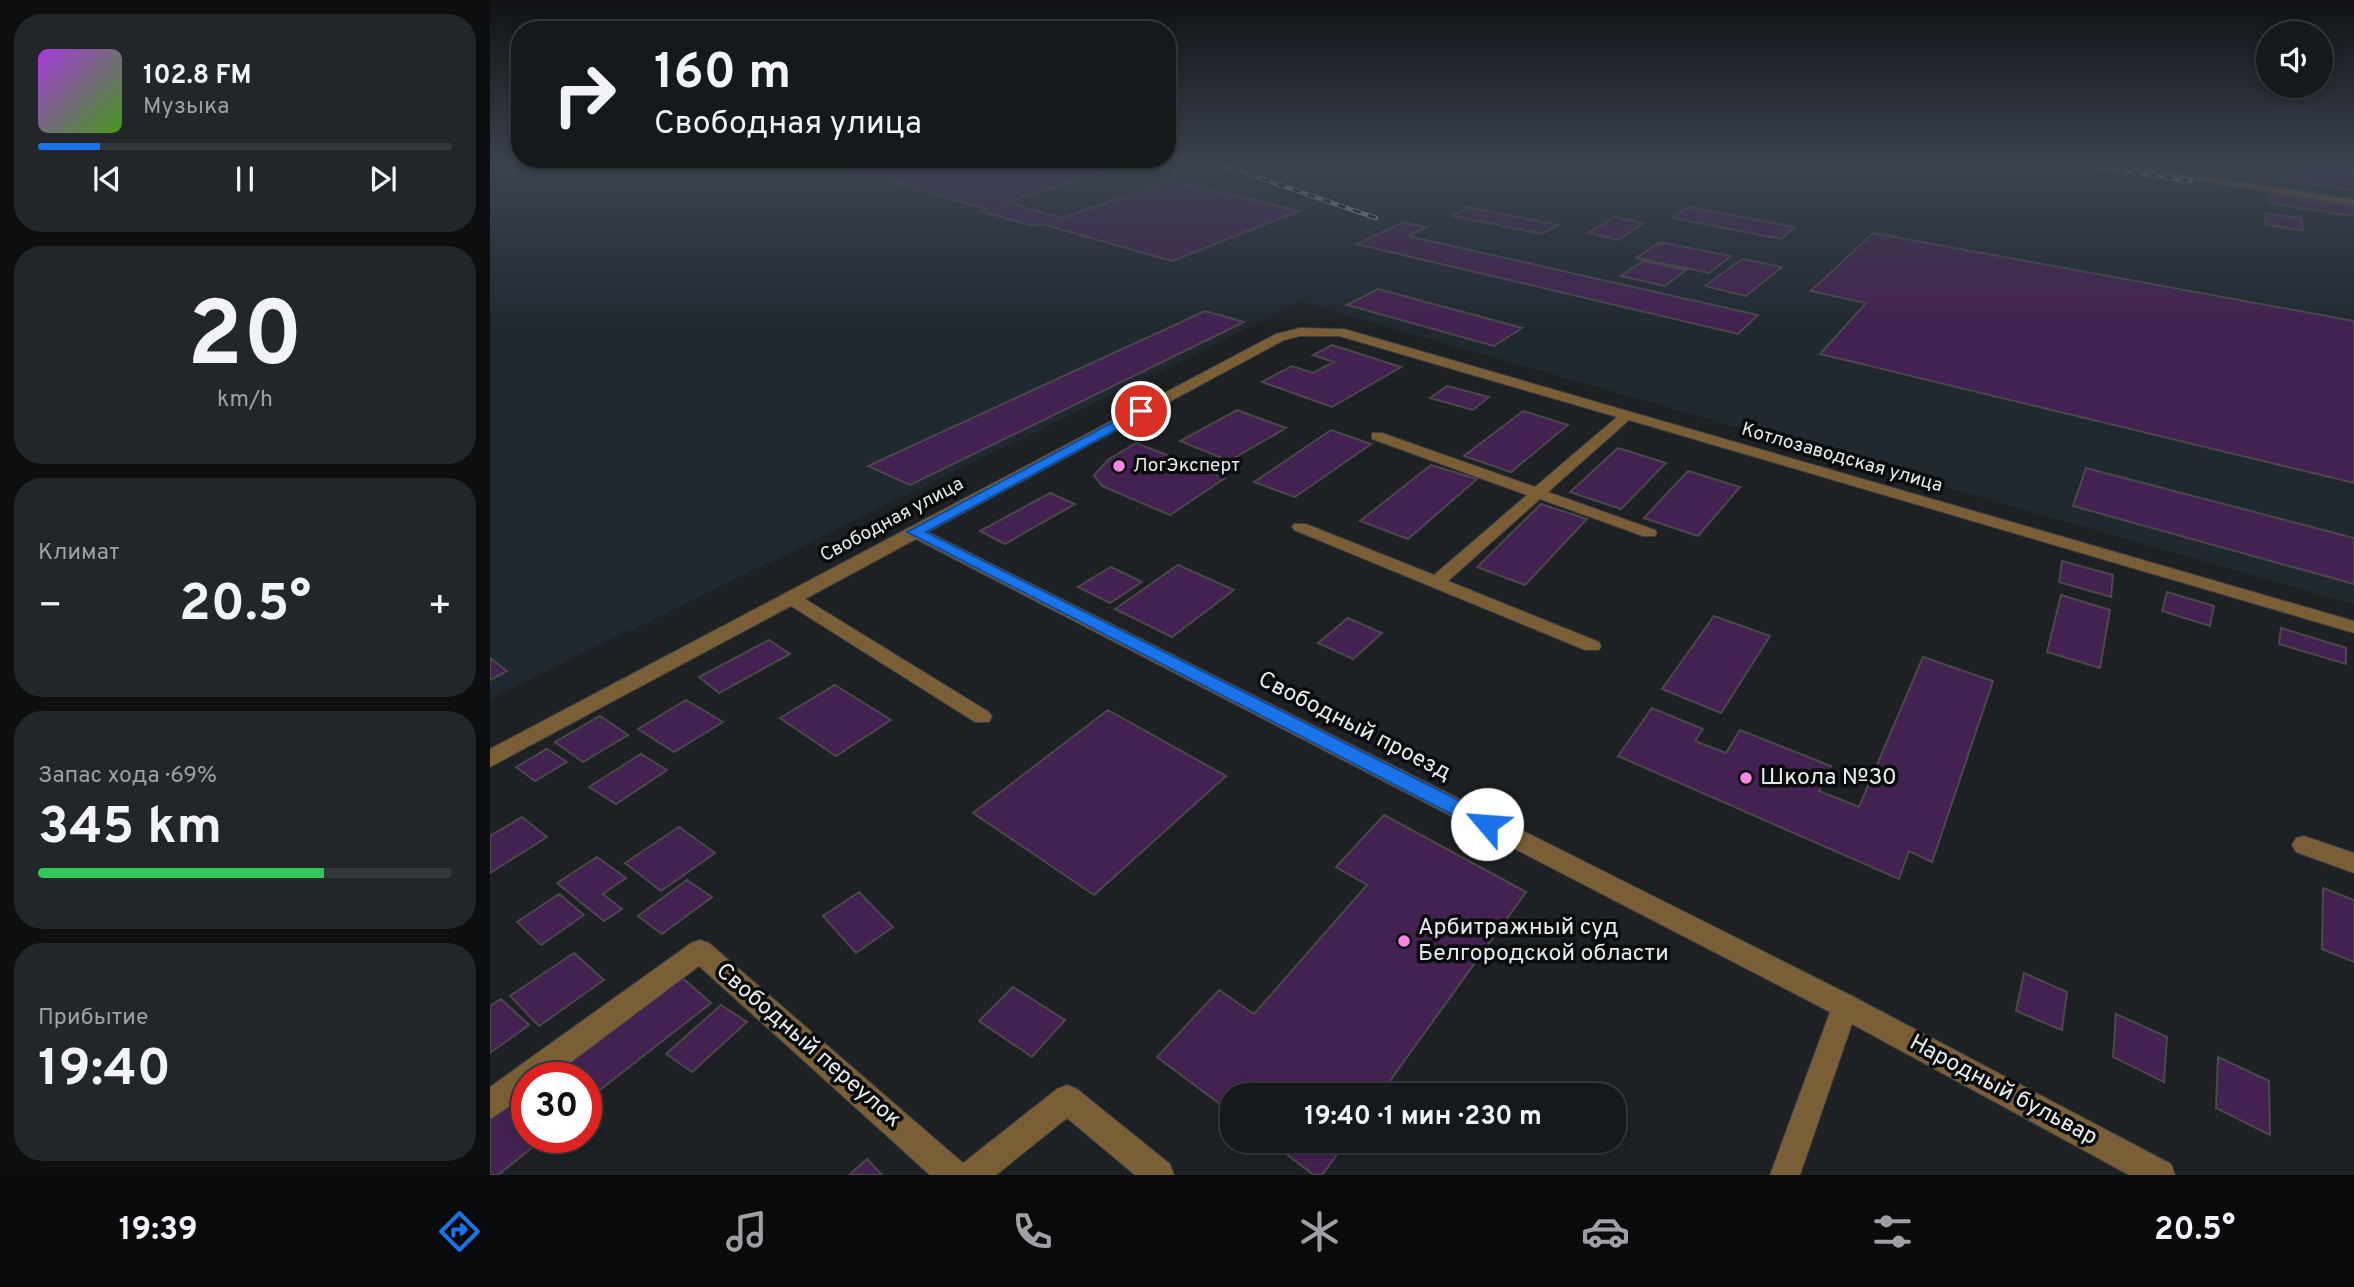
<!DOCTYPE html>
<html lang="ru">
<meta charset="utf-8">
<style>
:root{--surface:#16191b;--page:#232628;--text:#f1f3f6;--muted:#9ea0a3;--line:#35383a;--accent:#1a73e8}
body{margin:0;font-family:Overpass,sans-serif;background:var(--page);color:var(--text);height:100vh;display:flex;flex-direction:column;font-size:26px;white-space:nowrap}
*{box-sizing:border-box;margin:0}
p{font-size:23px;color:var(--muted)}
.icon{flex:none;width:38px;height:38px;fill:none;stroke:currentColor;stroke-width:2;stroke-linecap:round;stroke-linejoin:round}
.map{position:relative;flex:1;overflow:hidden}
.details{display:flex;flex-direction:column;gap:14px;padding:14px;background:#0c0e0f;width:490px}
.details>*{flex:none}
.top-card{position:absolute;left:21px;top:21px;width:665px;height:147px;border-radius:28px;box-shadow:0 4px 10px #0003,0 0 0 2px var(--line);background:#16191b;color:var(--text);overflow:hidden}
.controls{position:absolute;left:1766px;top:21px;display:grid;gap:14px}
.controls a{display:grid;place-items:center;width:77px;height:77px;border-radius:50%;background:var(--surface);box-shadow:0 4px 10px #0003,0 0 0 2px var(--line);font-size:35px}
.speed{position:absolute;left:21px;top:1062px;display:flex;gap:14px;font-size:35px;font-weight:700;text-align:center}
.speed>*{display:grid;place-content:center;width:91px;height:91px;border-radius:50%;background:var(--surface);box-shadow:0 4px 10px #0003,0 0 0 2px var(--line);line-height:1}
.speed .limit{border:10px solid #d22;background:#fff;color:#111}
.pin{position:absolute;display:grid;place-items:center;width:60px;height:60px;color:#fff;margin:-30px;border:4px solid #fff;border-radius:50%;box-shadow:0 2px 7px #0007}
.me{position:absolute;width:77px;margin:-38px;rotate:297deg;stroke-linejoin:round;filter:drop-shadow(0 0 5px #0008)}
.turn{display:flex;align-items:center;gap:24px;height:147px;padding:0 28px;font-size:32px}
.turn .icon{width:91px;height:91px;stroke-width:2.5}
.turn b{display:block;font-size:49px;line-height:60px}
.big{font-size:52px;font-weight:700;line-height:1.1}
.details .card{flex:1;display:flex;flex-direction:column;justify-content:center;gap:10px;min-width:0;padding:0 24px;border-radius:28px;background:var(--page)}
.details .dial{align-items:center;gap:0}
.dial b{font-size:91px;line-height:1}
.song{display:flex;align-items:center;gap:21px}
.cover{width:84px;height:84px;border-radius:10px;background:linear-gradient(135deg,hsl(280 70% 55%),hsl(100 70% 35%))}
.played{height:7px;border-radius:4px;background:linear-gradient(90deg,var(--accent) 15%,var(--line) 15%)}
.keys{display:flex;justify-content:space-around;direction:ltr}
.heat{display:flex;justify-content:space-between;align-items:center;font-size:38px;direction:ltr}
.charge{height:10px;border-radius:5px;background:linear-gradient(90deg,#34c759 69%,var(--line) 0)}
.trip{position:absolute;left:730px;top:1083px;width:406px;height:70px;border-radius:28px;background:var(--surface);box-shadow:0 4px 10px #0003,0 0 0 2px var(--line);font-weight:700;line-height:70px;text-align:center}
.menu{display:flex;height:112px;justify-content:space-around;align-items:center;background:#090a0b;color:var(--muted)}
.menu .icon{width:49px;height:49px}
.menu .active{color:var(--accent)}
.menu b{font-size:32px;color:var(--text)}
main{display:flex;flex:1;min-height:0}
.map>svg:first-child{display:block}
.built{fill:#202930}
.building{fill:#432150;stroke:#4b484c;stroke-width:2}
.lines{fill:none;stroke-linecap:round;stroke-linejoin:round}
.minor-casing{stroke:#3a3d40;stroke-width:2}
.minor{fill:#7a5f36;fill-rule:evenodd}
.rail-casing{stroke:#a5a8ab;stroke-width:4.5}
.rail{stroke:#090b0c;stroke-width:2.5;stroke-dasharray:8;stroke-linecap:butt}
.route{fill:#1a73e8;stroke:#114b97;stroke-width:2}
.poi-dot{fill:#fb86e5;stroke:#090b0c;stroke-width:2.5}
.labels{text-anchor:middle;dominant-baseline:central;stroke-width:7;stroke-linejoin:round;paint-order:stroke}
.street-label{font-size:19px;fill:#e8ebed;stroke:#090b0c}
.poi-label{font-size:19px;fill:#e8ebed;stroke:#090b0c;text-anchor:start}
.near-street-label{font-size:23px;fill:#e8ebed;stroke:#090b0c}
.near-poi-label{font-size:23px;fill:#e8ebed;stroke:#090b0c;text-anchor:start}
</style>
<main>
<section class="details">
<div class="card">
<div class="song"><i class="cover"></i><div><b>102.8 FM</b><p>Музыка</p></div></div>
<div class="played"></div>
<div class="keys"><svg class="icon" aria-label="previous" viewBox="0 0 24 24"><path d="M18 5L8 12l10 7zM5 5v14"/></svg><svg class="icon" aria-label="pause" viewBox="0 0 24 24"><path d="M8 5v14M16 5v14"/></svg><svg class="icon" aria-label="next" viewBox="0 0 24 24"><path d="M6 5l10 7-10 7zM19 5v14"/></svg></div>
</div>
<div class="card dial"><b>20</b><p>km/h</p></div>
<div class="card"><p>Климат</p>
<div class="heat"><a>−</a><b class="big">20.5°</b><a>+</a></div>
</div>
<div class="card"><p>Запас хода · 69%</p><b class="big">345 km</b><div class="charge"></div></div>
<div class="card"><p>Прибытие</p><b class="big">19:40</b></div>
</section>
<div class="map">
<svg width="1864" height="1175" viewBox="0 0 1864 1175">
<rect width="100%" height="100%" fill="#1e2124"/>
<path class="built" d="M0,163H1864V604L811,302L0,699Z"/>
<path class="building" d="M337,163H646L517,202L571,218L682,181L809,211L682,261L552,224L544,226L489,211L495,209Z
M875,163H928L910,170Z
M1782,163H1864V190L1795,181L1800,166Z
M1780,194L1864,207V216L1778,203Z
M979,207L1068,225L1052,234L963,216Z
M1198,207L1305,227L1291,239L1182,218Z
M1775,213L1811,218L1813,230L1776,225Z
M1124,217L1154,223L1128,240L1098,233Z
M914,222L937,227L918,236L1268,315L1248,334L866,244Z
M1383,233L1864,321V483L1330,354L1376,303L1321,291Z
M1170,242L1241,256L1219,273L1146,258Z
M1252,259L1292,267L1256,296L1215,286Z
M1153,261L1196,270L1175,286L1131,276Z
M888,289L1032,328L1004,346L857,305Z
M715,311L754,322L420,485L378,466Z
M842,345L911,367L842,407L772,382L802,366L823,373L844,362L823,355Z
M957,386L999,397L983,410L940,398Z
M747,410L796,428L739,461L690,441Z
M1033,411L1078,425L1021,472L974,456Z
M841,430L881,444L805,497L764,482Z
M646,443L735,478L680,515L612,486L604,475L619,459Z
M1128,448L1176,463L1131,509L1080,492Z
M941,465L987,479L918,539L870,521Z
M1596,468L1864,538V584L1583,506Z
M1198,471L1250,487L1208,536L1154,518Z
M560,493L585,504L515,544L490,531Z
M1051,504L1097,519L1035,585L987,567Z
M1572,561L1623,575L1621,597L1569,582Z
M688,565L744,590L682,637L625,609Z
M621,567L652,582L620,603L588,587Z
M1677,592L1724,606L1720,626L1672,611Z
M1571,595L1620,610L1610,668L1557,652Z
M1224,616L1280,636L1231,713L1172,689Z
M858,618L892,633L863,659L828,643Z
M1791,628L1856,648V664L1789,644Z
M279,640L300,654L229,693L209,677Z
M1433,657L1503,681L1442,862L1419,851L1409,879L1128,756L1162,708L1213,729L1205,741L1236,753L1250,730L1341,766L1329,791L1369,807Z
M0,658L17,671L0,680Z
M345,685L401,720L346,756L290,718Z
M196,700L233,722L184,752L148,729Z
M618,710L736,776L604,895L483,813Z
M110,716L138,735L93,762L65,742Z
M57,749L77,762L45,781L26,767Z
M151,754L177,770L126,804L99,787Z
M894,815L1036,892L889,1096H742V1113L667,1057L729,990L764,1014L877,885L846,867Z
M32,817L57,837L0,873V836Z
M189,827L225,853L171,891L135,863Z
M107,857L136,878L113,894L132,909L114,921L67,883Z
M197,880L222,897L172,934L148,916Z
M1833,888L1864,900V962L1832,949Z
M369,892L403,927L366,953L333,916Z
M69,894L94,915L51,945L27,922Z
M84,953L114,980L49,1026L20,996Z
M1534,973L1577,992L1572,1030L1526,1011Z
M189,975L221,1003L106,1093L96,1083V1078H91L75,1061Z
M523,987L575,1020L542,1057L489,1021Z
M11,999L39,1025L0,1053V1006Z
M231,1005L257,1022L202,1072L176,1054Z
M1626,1014L1677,1037L1674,1082L1623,1057Z
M1728,1057L1779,1081L1780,1135L1726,1108Z
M37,1091V1138H54L8,1175H0V1120Z
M779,1141H857L832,1175H824Z
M377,1159L392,1175H359Z"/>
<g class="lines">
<defs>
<path id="minor" d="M1595,163H1618L1864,199V205Z
M810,328L854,329L1864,621V633L1139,420L1058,492L1165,530L1167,533L1165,536H1153L1050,499L958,581L1109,642L1111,646L1109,650H1095L804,530L802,527L804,524H816L944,575L1037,495L882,439V433H892L1045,487L1127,417L849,336H810L794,340L438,532L1364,997L1681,1164L1685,1175H1639L1362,1024L1310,1175H1280L1340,1012L426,539L315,599L499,712L502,717L499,722H485L301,606L0,767V749L786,334Z
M1814,836L1864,853V873L1806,852L1802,845L1806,838Z
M210,940L219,943L473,1163L567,1089L577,1085L587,1089L680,1164L684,1175H645L577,1118L506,1175H440L209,966L60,1078H37V1095L0,1119V1087L201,943Z"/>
</defs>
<use href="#minor" class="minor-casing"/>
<use href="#minor" class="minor"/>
<defs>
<path id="rail" d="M727,163L886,218
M1580,163L1701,181"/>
</defs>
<use href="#rail" class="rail-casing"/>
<use href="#rail" class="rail"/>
</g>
<linearGradient id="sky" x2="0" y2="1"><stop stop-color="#101214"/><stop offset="0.5" stop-color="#3b4350"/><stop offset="1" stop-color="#3b4350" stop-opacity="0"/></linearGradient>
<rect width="1864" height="328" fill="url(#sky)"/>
<path class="route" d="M651,407L657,411L656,414L436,532L1004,818L1008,824L1004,829L997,832L990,829L417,532Z"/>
<g class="poi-dot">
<circle cx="629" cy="466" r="7"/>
<circle cx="1256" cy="778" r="7"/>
<circle cx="914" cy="941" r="7"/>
</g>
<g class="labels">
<g class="street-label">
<text transform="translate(1352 458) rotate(16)">Котлозаводская улица</text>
<text transform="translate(402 520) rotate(-28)">Свободная улица</text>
</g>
<g class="poi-label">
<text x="643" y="466">ЛогЭксперт</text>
</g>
<g class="near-street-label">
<text transform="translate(864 727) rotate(27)">Свободный проезд</text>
<text transform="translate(318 1046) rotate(41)">Свободный переулок</text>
<text transform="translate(1513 1091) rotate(28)">Народный бульвар</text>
</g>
<g class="near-poi-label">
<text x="1270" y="778">Школа №30</text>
<text x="928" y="928">Арбитражный суд<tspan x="928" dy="26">Белгородской области</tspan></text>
</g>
</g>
</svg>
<div class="controls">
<a><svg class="icon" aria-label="sound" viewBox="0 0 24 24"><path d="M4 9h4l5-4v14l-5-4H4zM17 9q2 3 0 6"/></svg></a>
</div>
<div class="speed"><div class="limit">30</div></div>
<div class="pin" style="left:651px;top:411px;background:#d93025"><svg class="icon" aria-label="arrive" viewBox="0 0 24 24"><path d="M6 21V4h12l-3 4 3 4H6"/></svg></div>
<svg class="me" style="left:997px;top:824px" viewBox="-20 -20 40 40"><circle r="19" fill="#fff"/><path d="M0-13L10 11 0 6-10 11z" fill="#1a73e8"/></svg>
<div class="trip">19:40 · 1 мин · 230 m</div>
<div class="top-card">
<div class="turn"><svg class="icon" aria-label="right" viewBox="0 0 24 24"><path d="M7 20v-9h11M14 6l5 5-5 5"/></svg><div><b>160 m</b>Свободная улица</div></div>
</div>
</div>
</main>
<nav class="menu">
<b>19:39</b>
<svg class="icon active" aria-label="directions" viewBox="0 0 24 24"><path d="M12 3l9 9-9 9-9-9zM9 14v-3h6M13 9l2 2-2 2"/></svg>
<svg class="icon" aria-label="music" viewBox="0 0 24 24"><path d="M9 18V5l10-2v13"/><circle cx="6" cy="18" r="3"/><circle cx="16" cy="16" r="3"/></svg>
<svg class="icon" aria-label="phone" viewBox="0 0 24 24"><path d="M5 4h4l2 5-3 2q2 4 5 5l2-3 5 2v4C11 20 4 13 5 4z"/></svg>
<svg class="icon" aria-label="climate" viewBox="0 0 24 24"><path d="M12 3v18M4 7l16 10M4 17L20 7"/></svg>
<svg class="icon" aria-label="car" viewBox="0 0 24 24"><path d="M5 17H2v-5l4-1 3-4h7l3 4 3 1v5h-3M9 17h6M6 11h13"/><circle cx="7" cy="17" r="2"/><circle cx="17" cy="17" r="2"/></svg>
<svg class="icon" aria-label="filters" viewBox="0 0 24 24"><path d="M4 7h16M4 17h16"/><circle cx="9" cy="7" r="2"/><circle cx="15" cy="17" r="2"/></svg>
<b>20.5°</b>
</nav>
